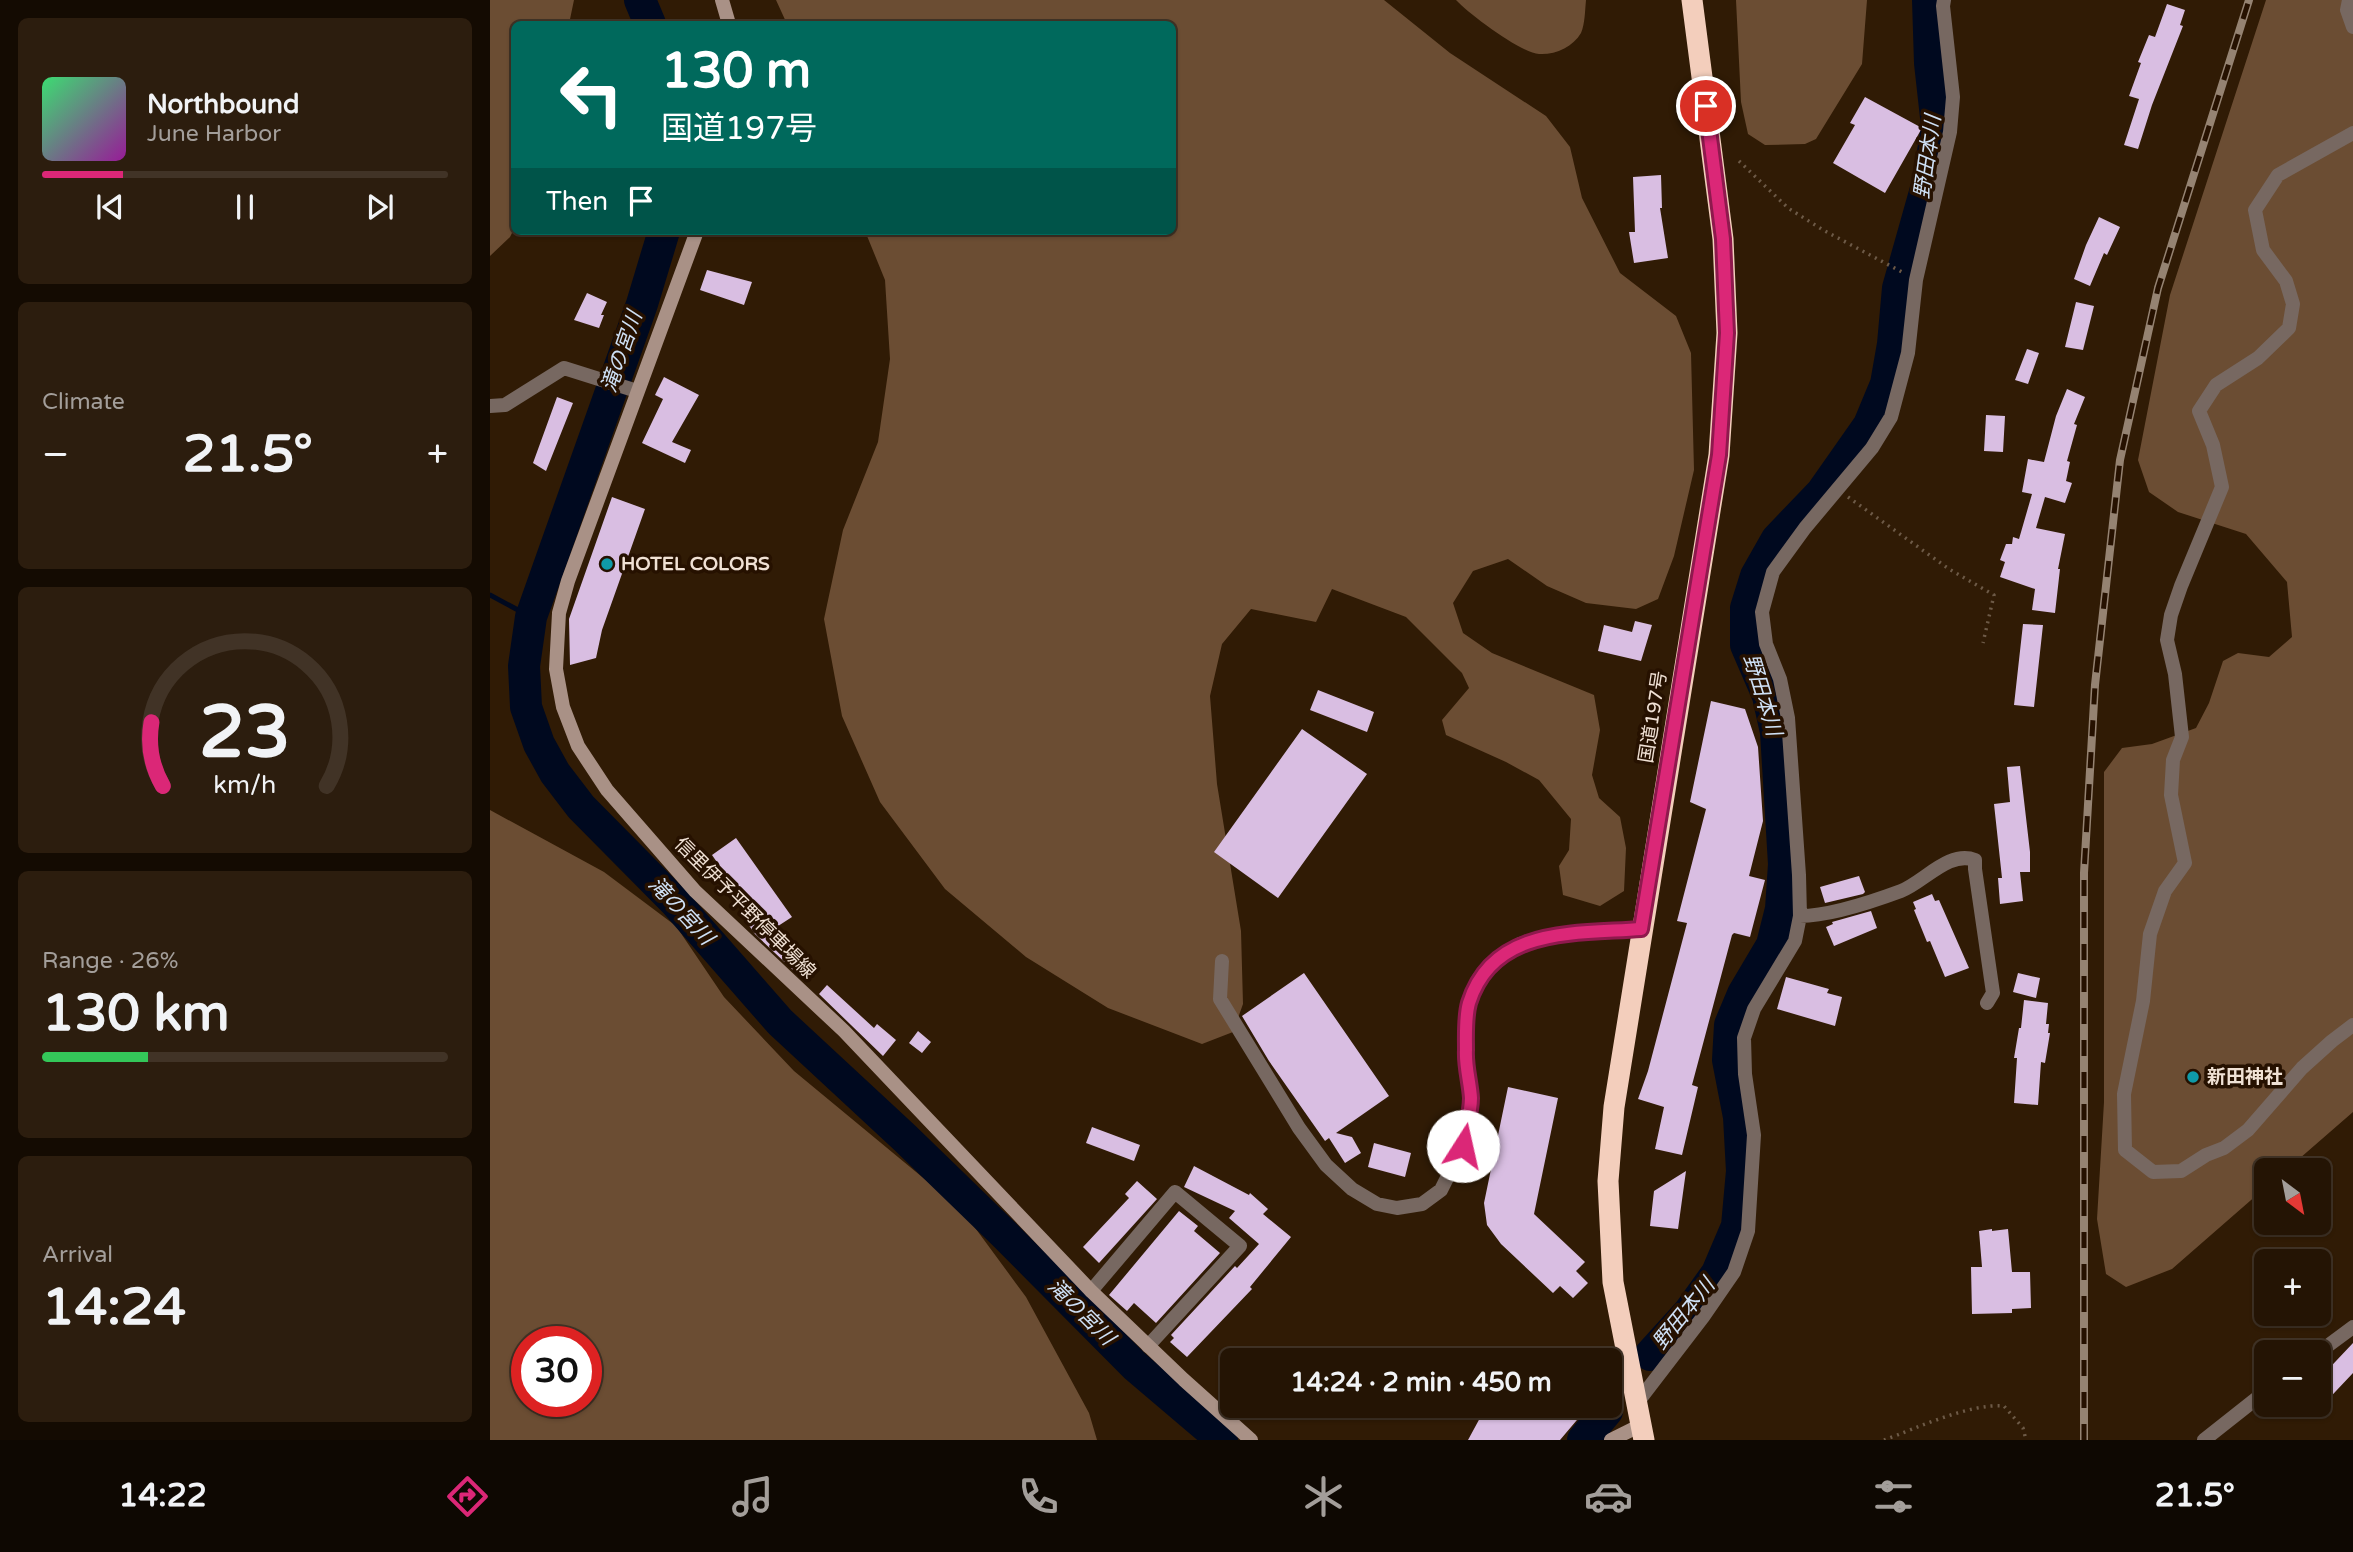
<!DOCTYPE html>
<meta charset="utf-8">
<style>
:root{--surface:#241404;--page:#2c1d0e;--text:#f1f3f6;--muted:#a39e9a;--line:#413326;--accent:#db2777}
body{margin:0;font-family:"Varela Round","Noto Sans JP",sans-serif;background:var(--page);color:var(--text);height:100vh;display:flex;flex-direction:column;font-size:26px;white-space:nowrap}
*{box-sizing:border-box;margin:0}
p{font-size:23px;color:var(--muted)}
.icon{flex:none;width:38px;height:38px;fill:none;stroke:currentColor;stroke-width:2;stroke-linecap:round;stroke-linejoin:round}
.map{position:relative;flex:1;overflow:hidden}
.sheet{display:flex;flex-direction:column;gap:18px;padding:18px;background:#140b02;width:490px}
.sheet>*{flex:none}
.guide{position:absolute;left:21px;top:21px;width:665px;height:214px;border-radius:10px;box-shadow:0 2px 5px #0004,0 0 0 2px var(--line);background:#00695c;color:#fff;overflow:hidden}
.needle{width:46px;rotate:148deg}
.tools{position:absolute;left:1764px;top:1158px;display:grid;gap:14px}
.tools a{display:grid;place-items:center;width:77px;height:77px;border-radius:10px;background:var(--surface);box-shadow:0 2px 5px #0004,0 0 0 2px var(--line);font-size:35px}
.speed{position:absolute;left:21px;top:1326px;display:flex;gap:14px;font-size:35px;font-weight:700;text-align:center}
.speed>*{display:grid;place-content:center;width:91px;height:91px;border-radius:50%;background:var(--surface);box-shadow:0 2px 5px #0004,0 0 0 2px var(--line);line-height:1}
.speed .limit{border:10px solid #d22;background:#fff;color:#111}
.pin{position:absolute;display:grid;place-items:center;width:60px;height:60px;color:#fff;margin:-30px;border:4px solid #fff;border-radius:50%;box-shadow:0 2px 7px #0007}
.me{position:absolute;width:77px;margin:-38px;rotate:10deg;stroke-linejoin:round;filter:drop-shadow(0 0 5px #0008)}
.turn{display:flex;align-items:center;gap:24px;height:147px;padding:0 35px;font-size:32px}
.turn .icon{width:91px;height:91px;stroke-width:2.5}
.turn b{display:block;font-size:49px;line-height:60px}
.then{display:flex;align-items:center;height:66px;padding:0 35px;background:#0003;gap:14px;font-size:26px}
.big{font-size:52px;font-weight:800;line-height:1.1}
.sheet .widget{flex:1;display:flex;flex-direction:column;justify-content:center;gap:10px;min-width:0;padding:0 24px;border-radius:10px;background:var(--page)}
.sheet .dial{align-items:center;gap:0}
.dial svg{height:182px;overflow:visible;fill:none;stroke:var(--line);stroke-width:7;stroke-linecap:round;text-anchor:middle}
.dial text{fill:var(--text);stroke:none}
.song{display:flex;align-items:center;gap:21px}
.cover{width:84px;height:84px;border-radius:10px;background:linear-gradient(135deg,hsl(140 70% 55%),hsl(300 70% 35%))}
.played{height:7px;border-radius:4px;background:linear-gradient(90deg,var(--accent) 20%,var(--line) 20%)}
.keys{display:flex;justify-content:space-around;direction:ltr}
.heat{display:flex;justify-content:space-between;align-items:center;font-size:38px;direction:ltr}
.charge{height:10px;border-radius:5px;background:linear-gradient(90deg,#34c759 26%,var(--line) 0)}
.trip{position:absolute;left:730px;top:1348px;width:402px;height:70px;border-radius:10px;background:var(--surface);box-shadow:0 2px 5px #0004,0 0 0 2px var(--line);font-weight:800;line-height:70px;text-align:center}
.dock{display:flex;height:112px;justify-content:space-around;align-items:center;background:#0e0802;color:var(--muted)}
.dock .icon{width:49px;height:49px}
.dock .on{color:var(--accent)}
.dock b{font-size:32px;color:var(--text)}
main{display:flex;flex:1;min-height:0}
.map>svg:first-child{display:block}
.forest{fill:#6b4d33;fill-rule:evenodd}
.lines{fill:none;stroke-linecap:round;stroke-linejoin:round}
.stream{stroke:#00091f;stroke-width:5}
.river{stroke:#00091f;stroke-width:32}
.building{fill:#d9bee2}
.path{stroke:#6d5a47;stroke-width:3.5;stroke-dasharray:2 5;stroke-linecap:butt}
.street{stroke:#776861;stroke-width:14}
.secondary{stroke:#a99186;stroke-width:14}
.highway{stroke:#f3cebc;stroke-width:21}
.rail-casing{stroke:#958372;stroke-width:8}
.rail{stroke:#261100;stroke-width:5;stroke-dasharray:16;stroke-linecap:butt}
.route-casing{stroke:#8e194d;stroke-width:18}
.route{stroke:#db2777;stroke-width:12}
.culture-dot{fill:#0f9aa8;stroke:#261100;stroke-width:2.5}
.labels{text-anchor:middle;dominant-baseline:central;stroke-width:7;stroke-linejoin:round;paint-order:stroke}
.poi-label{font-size:19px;font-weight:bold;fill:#f0e1d4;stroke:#261100;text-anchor:start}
.street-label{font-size:19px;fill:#f0e1d4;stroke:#261100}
.water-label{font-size:21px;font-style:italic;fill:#cfe1f6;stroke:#261100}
</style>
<main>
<section class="sheet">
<div class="widget">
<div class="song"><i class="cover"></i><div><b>Northbound</b><p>June Harbor</p></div></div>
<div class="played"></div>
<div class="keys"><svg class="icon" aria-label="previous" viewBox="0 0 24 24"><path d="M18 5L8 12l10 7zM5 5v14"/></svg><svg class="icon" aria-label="pause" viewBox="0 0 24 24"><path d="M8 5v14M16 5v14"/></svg><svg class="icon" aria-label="next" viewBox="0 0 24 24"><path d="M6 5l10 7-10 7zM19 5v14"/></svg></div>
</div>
<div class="widget"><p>Climate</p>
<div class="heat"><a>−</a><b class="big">21.5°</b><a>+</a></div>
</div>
<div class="widget dial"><svg viewBox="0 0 100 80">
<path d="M14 69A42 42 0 1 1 86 69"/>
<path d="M14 69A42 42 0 0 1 9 41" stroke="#db2777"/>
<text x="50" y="56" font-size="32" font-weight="700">23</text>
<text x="50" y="72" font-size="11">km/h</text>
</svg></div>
<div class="widget"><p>Range · 26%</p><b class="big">130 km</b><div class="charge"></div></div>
<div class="widget"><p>Arrival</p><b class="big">14:24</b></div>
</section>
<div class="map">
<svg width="1863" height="1440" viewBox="0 0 1863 1440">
<rect width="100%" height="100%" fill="#301b05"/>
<path class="forest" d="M0,0H84L79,24H24V229L20,237L0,256Z
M286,0H894L960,53L1056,116L1080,147L1092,198L1130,273L1186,316L1201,353L1204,470L1184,556L1168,599L1146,609L1096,603L1057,586L1018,559L983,571L963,603L973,633L1002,653L1104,695L1110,730L1102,775L1109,798L1130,817L1136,848L1134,891L1110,906L1073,895L1069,866L1079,850L1081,819L1049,780L1016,762L956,735L952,720L979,688L972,673L916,617L842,589L826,622L761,609L732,644L720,696L727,784L751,931L753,1004L743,1032L712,1044L618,1008L536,957L455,889L390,802L352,716L334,619L353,530L388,442L400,359L395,280L375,231H682V24H297Z
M966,0H1096C1095,10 1095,24 1091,33C1083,47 1065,55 1049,54C1031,53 979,14 966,0Z
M1246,0H1377L1372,64L1326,139L1315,144L1275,145L1258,134L1251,102Z
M1776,0H1863V1112L1795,1171H1776V1187L1682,1269L1636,1287L1616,1274L1607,1219L1614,1102V772L1632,748L1662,744L1706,728L1719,703L1733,661L1748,653L1779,657L1802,637L1797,582L1756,534L1688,512L1659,492L1648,460L1680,295Z
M0,810L114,872L186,926L234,997L304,1071L472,1210L536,1297L599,1413L607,1440H0ZM96,1342V1402H37V1342Z"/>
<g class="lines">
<path class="stream" d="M0,595L41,617"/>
<path class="river" d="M150,0L160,24
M174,231L152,304L41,617L34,666L36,707L49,744L65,773L91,807L185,902L290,1022L415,1138L515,1235L645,1366L732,1440
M1160,1355L1199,1312L1227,1273L1247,1226L1252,1171L1249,1117L1238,1060L1240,1025L1253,994L1282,945L1291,909L1294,864L1286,732L1278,696L1256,645V608L1266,576L1287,539L1332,492L1379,425L1396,384L1403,344L1408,288L1439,178L1447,126L1440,63L1438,0
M1093,1440L1117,1411"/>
</g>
<path class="building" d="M1677,4L1695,10L1690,25L1693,26L1662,105L1648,149L1634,145L1649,99L1639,96L1651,63L1648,62L1659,35L1665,37Z
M1375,97L1432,128L1395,193L1343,163L1365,125L1360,123Z
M1171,175L1172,208H1170L1178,258L1144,263L1139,232H1145L1143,177Z
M1609,217L1630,227L1617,255L1614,253L1600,286L1584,279L1596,245Z
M217,270L262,282L254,305L210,290Z
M97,293L117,302L111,315H114L109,328L84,320Z
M1586,302L1604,306L1593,350L1575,347Z
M1537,349L1549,353L1538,384L1525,380Z
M174,377L209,395L182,442L201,450L195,463L152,443L173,399L165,395Z
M1577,389L1595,397L1584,424L1587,425L1577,461L1580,462L1576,481L1582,483L1575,503L1555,497L1546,528L1575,534L1568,569H1570L1565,613L1542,610L1545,589L1510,577L1515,562L1510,560L1516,544H1522L1523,537L1529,539L1542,494L1532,492L1538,459L1554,462L1566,416Z
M67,397L83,403L56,471L43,463Z
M1496,415L1515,416L1513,452L1494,451Z
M122,497L155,509L112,630L106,658L80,665L79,619Z
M1145,621L1162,625L1151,661L1108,651L1114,625L1142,632Z
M1533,624L1553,625L1544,707L1524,705Z
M828,690L884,712L877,732L820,710Z
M1221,701L1255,709L1268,747L1273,821L1259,876L1275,880L1260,937L1244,933L1242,935L1202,1085L1208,1087L1192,1155L1165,1149L1174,1107L1148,1099L1158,1071L1197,923L1187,921L1216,809L1200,802Z
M812,729L877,774L788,898L724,852Z
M1530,766L1540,852V872H1530L1533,901L1510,904L1508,878H1512L1504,804L1520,802L1517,767Z
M246,838L302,917L285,928L315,959L303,970L265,934L258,924L266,919L222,855Z
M1369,876L1375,892L1373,894L1335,903L1330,887Z
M1442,894L1445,901L1449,900L1479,968L1455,977L1440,941L1437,942L1424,910L1426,909L1423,902Z
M1381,911L1387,928L1344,946L1336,927L1343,924L1342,922Z
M814,973L899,1096L846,1133L862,1137L871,1153L855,1163L839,1138L835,1141L779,1061L752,1016Z
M1528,973L1550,978L1546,998L1523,992Z
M1296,977L1339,989L1337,993L1352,997L1345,1026L1287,1009Z
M337,985L384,1028L387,1024L406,1040L393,1056L329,994Z
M1534,1000L1558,1003L1556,1024H1559L1558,1033H1560L1555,1063L1551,1062L1548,1105L1524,1103L1527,1058H1524L1529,1028H1531Z
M428,1031L441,1042L432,1053L419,1043Z
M1018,1087L1068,1098L1044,1214L1095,1262L1086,1271L1098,1283L1083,1298L1070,1286L1063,1293L1011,1244L997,1225L994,1203Z
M602,1127L650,1145L644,1161L596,1143Z
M884,1143L921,1153L915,1177L878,1167Z
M704,1166L759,1195L760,1193L778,1209L773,1214L801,1237L760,1287L762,1289L697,1357L680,1342L684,1338L681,1335L745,1266L747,1268L769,1244L739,1218L745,1211L694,1187Z
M1196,1171L1188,1229L1160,1226L1164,1191Z
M647,1181L667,1199L609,1263L593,1247L639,1198L635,1194Z
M689,1211L708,1226L704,1231L730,1253L666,1323L644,1303L637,1311L619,1295Z
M1502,1229V1231L1518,1229L1522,1272H1540L1541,1308L1522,1309V1313L1482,1314L1481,1267H1492L1489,1231Z
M1863,1343V1373L1829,1409V1379Z
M997,1405H1082L1092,1414L1070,1440H978Z"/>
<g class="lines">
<path class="path" d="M1249,161L1298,208L1333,230L1412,272
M1358,497L1459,569L1504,595L1493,643
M1394,1440C1427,1428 1480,1403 1514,1406L1533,1428L1536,1440"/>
<path class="street" d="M1859,0L1857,10L1863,27
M1863,133L1788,175L1765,210L1773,250L1796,281L1803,304L1799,328L1768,358L1726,385L1709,411L1723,445L1732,487L1691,586L1681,615L1677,640L1685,674L1692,737L1683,760L1681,795L1695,863L1675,891L1660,934L1653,1001L1634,1094L1635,1150L1663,1172L1691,1171L1716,1155L1734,1148L1758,1130L1812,1068L1842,1041L1863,1025
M0,406L15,405L74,368L147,391
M1310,916C1338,916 1384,901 1411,891C1434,882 1459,850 1485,860V869L1503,993L1497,1003
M732,961L730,999L809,1128L836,1165L862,1189L887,1204L907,1208L932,1204L951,1190L973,1146L981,1100L975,1054L978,1005L989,978L1007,958L1030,944L1057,936L1151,929
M601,1291L685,1192L750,1246L658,1346
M1828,1353L1863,1327
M1147,1403L1213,1317L1244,1272L1258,1231L1264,1135L1255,1074L1254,1038L1264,1009L1305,941L1310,916L1309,875L1298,718L1290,679L1276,644L1272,612L1283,572L1315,528L1382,448L1401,417L1418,353L1426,280L1460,132L1463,97L1453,6L1454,0
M1714,1440L1776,1391"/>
<path class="secondary" d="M232,0L239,24
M207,231L78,581L69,613L66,669L73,707L88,746L117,790L205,891L354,1031L601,1291L694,1380L761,1440
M1121,1440L1151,1425"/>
<path class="highway" d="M1154,1440L1123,1282L1118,1181L1124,1107L1229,455L1237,333L1233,239L1202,0"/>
<defs>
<path id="rail" d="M1594,1440V873L1605,685L1630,460L1668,288L1759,0"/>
</defs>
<use href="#rail" class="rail-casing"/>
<use href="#rail" class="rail"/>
</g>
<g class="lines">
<defs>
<path id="route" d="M973,1146C975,1131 981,1113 981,1098C980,1082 975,1066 976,1050C976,1036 975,1017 979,1003C1003,926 1087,934 1151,929L1229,455L1237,333L1236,310L1233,239L1216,106"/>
</defs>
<use href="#route" class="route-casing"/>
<use href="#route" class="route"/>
</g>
<g class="culture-dot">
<circle cx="117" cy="564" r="7"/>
<circle cx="1703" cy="1077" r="7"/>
</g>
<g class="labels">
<g class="poi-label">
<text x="131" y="564">HOTEL COLORS</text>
<text x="1717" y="1077">新田神社</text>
</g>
<g class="street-label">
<text transform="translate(1163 717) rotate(-81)">国道197号</text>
<text transform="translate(255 908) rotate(45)">信里伊予平野停車場線</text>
</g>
<g class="water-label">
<text transform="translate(1438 157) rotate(-82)">野田本川</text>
<text transform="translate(132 352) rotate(-71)">滝の宮川</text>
<text transform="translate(1272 695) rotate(73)">野田本川</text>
<text transform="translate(191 911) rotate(47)">滝の宮川</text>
<text transform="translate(591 1312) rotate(45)">滝の宮川</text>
<text transform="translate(1194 1314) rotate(-51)">野田本川</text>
</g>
</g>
</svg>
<div class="tools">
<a><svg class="needle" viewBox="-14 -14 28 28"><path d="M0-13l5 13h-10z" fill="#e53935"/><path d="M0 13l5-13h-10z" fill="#a39e9a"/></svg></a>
<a>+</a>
<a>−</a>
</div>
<div class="speed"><div class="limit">30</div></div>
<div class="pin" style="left:1216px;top:106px;background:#d93025"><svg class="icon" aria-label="arrive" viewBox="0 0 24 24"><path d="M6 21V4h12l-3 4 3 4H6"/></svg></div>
<svg class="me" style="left:973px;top:1146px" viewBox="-20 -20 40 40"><circle r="19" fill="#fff"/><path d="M0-13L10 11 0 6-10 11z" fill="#db2777"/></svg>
<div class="trip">14:24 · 2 min · 450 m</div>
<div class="guide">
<div class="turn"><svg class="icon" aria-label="left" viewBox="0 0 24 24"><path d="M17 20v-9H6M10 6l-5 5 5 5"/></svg><div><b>130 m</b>国道197号</div></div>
<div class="then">Then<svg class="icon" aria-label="arrive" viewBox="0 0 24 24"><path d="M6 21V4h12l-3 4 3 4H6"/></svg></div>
</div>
</div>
</main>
<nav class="dock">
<b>14:22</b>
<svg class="icon on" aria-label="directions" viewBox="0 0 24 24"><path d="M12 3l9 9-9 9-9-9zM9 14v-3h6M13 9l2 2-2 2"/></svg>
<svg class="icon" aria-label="music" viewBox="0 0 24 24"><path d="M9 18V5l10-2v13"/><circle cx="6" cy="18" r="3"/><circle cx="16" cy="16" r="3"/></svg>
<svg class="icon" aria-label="phone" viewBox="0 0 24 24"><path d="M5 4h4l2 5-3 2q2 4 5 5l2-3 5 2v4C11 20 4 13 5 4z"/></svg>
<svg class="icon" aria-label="climate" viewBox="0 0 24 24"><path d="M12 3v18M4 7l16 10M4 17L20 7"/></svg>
<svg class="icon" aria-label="car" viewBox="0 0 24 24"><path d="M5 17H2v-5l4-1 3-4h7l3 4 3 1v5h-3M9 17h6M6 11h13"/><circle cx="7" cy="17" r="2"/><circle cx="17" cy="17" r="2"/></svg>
<svg class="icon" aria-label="filters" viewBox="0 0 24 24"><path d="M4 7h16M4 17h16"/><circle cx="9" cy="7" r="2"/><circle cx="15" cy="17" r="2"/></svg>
<b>21.5°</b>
</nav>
